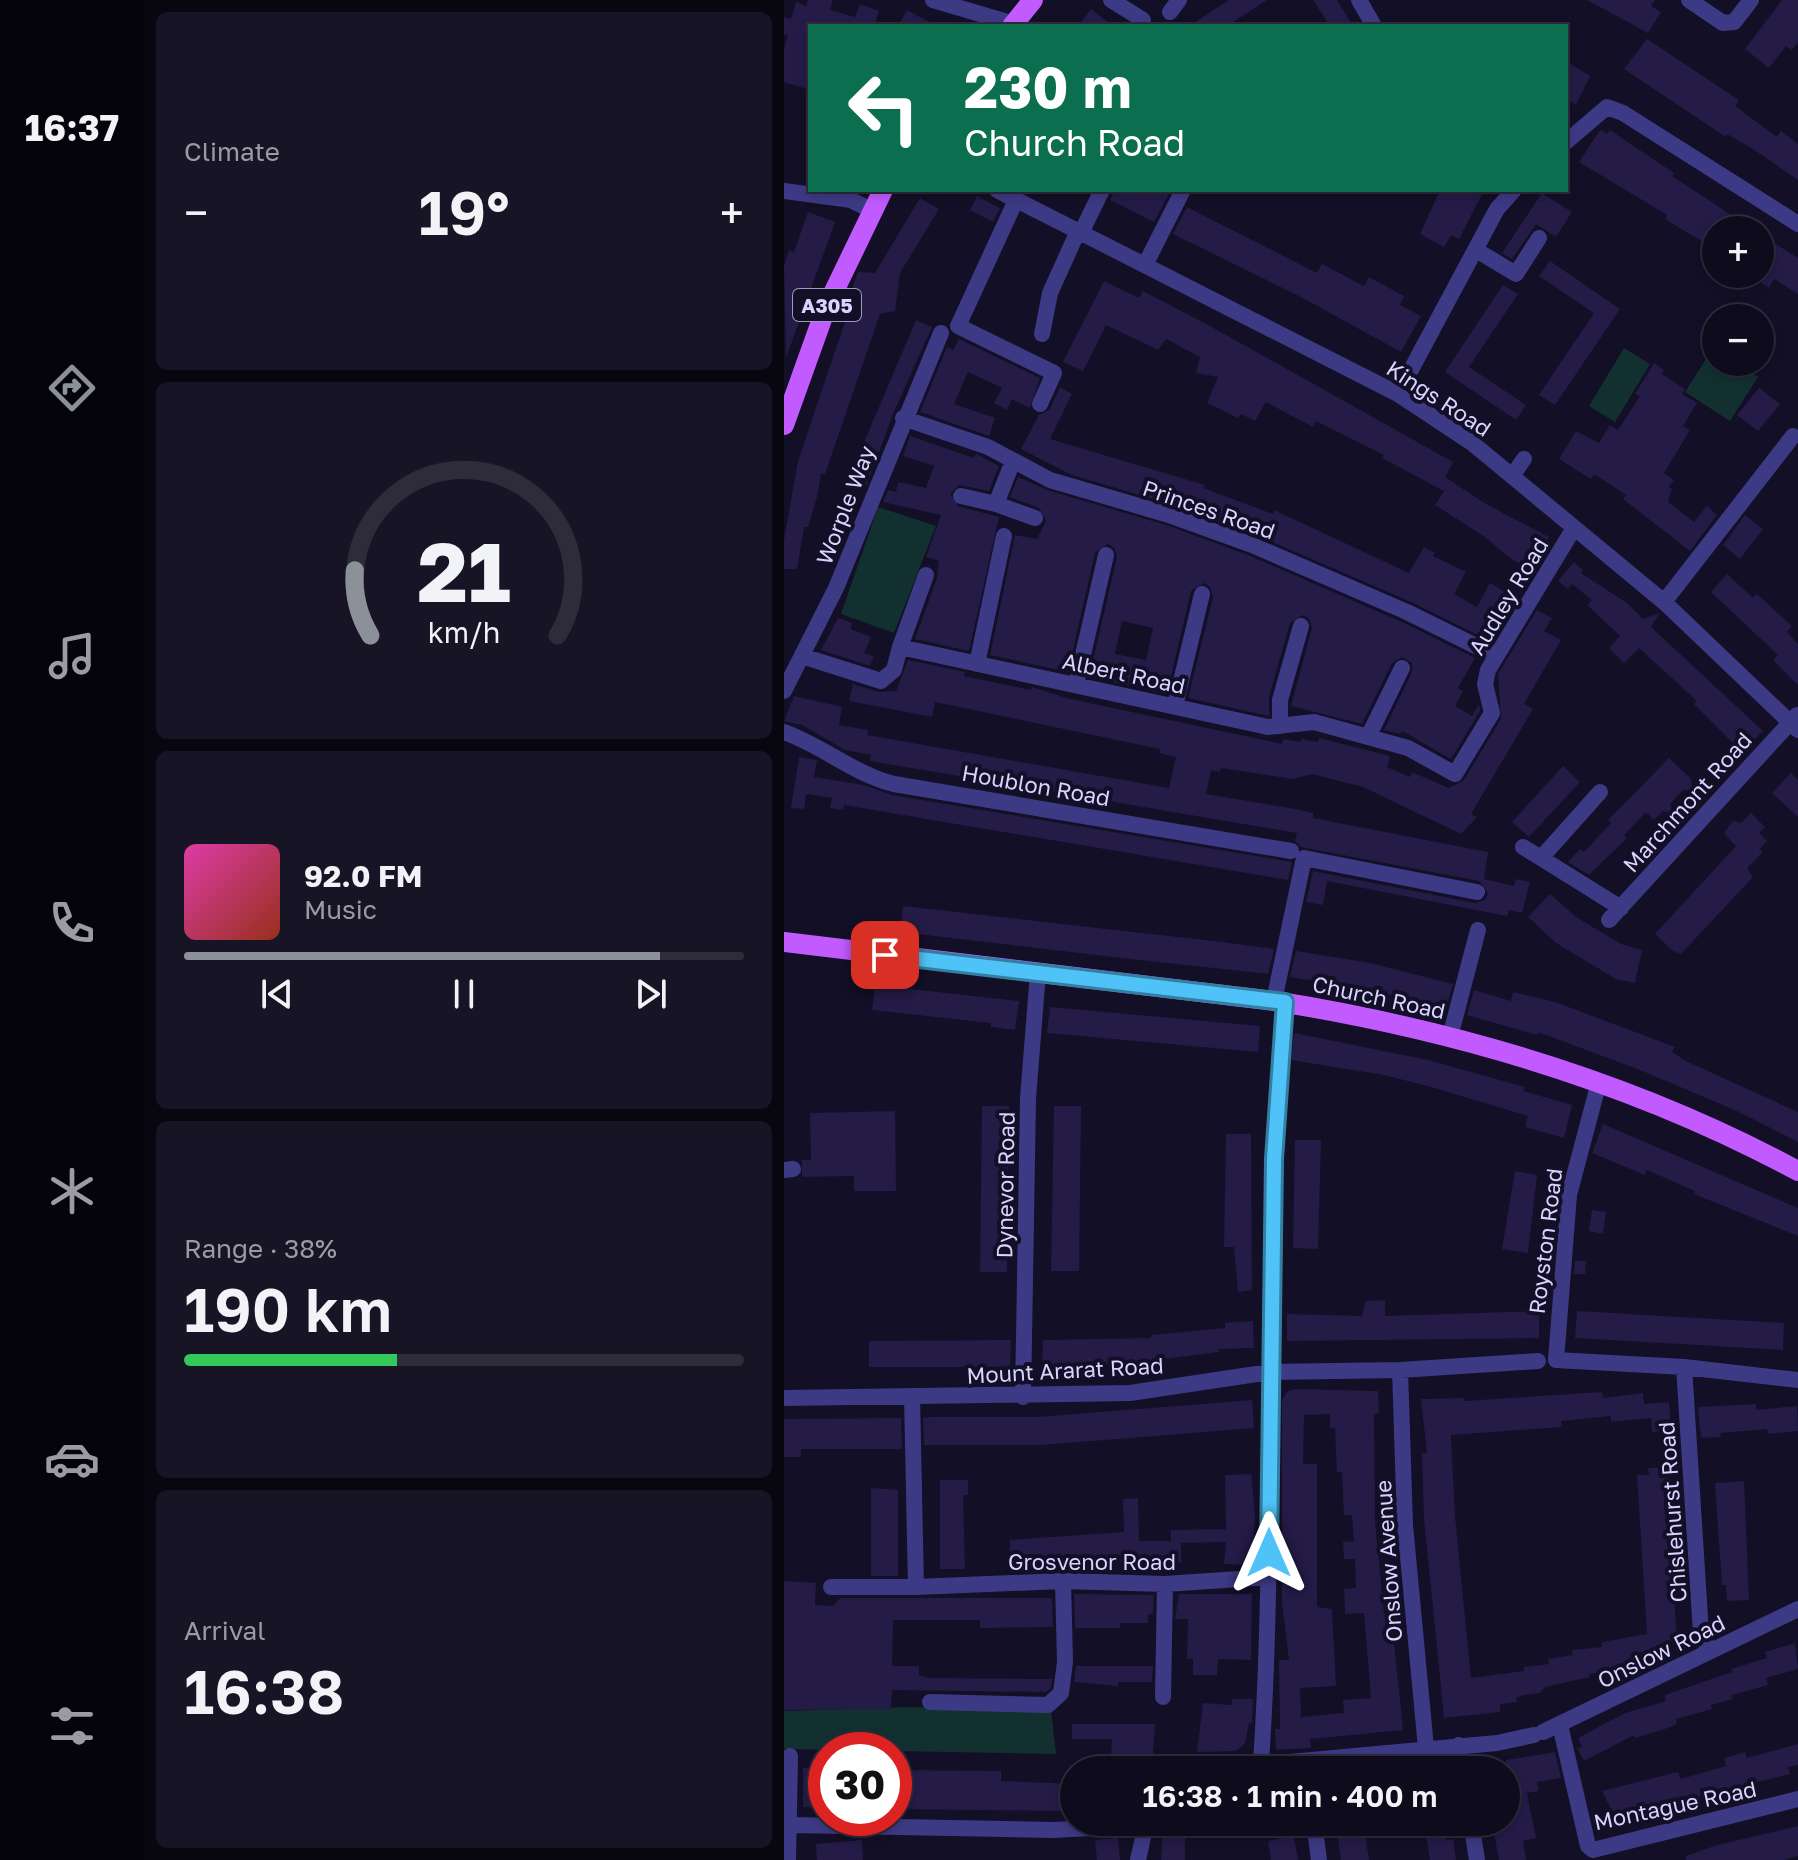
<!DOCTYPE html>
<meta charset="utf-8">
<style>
:root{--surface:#0e0b1c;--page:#171425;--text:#f1f3f6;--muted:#9b9ba3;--line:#2e2b3b;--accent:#8c9099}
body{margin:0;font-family:"Golos Text",sans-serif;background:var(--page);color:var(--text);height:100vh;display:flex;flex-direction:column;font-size:30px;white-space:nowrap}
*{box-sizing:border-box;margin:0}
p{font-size:26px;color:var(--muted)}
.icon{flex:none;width:44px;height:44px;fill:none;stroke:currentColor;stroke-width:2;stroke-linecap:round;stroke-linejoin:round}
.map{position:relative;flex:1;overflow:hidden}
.panel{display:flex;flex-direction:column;gap:12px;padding:12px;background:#08060f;width:640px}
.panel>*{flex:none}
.top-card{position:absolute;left:24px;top:24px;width:760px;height:168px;border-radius:0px;box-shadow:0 4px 12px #0003,0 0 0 2px var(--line);background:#0b6e4f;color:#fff;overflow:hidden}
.buttons{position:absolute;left:918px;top:216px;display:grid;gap:16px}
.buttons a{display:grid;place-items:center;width:72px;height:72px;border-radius:50%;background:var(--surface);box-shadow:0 4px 12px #0003,0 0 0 2px var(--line);font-size:40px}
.speed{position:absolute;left:24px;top:1732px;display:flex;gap:16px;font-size:40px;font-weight:700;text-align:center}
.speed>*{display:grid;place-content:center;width:104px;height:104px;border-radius:50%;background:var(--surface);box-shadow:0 4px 12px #0003,0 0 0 2px var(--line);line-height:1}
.speed .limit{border:12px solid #d22;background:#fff;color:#111}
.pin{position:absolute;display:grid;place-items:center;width:68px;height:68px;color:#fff;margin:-34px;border-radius:16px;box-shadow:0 4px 12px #0006}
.me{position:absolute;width:88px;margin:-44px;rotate:0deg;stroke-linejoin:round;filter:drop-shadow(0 0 6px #0008)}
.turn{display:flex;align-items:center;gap:28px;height:168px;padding:0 24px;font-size:36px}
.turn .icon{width:104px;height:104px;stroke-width:2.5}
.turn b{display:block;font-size:56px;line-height:68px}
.big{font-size:60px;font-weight:600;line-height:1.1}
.panel .widget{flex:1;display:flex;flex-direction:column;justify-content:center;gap:12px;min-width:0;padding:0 28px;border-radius:12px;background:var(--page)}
.panel .dial{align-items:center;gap:0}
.dial svg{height:208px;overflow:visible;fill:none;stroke:var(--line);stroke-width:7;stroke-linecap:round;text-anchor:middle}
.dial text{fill:var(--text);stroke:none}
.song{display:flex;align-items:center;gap:24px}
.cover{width:96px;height:96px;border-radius:12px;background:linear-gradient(135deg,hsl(320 70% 55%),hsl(10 70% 35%))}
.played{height:8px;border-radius:4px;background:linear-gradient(90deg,var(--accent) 85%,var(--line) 85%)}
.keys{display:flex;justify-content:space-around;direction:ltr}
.heat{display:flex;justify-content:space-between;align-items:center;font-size:44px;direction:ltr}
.charge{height:12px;border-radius:6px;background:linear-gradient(90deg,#34c759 38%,var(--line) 0)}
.trip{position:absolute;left:276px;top:1756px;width:460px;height:80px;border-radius:40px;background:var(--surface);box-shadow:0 4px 12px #0003,0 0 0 2px var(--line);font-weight:600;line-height:80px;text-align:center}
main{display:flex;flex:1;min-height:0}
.tabs{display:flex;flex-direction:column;width:144px;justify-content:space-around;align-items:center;background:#06040b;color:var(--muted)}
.tabs .icon{width:56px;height:56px}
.tabs .current{color:var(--accent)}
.tabs b{font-size:36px;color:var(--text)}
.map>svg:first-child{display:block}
.green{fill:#12302f}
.building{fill:#241b47;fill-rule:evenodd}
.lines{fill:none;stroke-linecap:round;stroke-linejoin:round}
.minor{stroke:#3d3a85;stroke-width:16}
.major{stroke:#c25bff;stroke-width:20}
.route-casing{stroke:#337fa1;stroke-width:20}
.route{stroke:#4fc3f7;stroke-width:14}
.labels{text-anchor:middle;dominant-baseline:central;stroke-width:8;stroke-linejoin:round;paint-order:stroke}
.shield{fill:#130f26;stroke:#9e99be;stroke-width:2}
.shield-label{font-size:20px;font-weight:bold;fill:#d9d4ff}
.street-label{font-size:22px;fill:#d9d4ff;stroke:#130f26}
</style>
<main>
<nav class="tabs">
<b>16:37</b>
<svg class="icon current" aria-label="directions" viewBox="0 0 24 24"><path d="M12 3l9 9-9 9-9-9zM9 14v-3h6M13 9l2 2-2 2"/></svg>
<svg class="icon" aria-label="music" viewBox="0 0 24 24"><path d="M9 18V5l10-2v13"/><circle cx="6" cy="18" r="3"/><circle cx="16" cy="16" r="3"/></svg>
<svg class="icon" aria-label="phone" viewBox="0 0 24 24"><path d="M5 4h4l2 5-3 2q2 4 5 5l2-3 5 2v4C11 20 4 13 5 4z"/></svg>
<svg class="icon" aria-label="climate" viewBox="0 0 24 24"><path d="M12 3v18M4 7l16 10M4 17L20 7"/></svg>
<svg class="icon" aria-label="car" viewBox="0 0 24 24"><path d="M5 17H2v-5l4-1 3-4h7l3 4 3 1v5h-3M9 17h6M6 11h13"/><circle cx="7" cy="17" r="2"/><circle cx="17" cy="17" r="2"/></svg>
<svg class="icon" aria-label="filters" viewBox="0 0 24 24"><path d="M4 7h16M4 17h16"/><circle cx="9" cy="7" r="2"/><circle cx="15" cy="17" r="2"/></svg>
</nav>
<section class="panel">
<div class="widget"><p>Climate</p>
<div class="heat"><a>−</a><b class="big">19°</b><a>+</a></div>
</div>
<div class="widget dial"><svg viewBox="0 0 100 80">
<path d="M14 69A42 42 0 1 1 86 69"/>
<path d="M14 69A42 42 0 0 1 8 44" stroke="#8c9099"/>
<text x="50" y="56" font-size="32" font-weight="700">21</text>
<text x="50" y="72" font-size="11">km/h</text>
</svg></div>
<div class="widget">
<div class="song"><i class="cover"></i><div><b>92.0 FM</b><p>Music</p></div></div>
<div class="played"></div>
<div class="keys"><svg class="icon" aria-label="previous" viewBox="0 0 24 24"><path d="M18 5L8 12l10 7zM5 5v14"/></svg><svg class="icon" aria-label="pause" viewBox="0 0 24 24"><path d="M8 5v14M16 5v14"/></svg><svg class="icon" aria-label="next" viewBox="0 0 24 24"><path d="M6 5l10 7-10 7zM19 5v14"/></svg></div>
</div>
<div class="widget"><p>Range · 38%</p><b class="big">190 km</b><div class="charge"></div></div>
<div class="widget"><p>Arrival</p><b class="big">16:38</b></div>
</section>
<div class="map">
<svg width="1014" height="1860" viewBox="0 0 1014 1860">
<rect width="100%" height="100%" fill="#130f26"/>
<path class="green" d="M840,348L866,364L831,422L805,406Z
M929,348L932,362H951L974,377L946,421L901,392Z
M94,507L152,526L110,633L57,614Z
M124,1707L267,1710L272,1754L0,1749V1711Z"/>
<path class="building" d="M24,0H49L46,10L71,17L76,4L95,11L90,26H26V90L0,82V49L4,35L0,34V17L7,19L12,2L22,6Z
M445,0H483L443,26H405Z
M529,0H553L569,26H546Z
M803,0H871L867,6L877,12L864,33Z
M998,0H1014V42L1008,50L1002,46L985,68L961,49Z
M307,9L329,26H294Z
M123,10L153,26H114Z
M863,39L955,100L951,106L993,137L997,131L1014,144V180L969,149L943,134L942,137L840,69Z
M782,61L806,76L792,105L782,98Z
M816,130L823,134L826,130L845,143L890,173L888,176L970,230H932V250L881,219L883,215L795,162Z
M331,190H387L370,222L326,200Z
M656,190H700L675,239L667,235L660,247L636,234Z
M758,193L788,212L772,237L752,224L728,259L718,253Z
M193,196L216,208L209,222L186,210Z
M136,198L155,209L116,273L111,311L96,314L41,474H37L33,497L24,527H20L13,569H0V540L14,461L66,307L69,285L74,272L91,273Z
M403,207L533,273L538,264L580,286L585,277L620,296L616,305L637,316L617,352L517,297L389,234Z
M24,212L51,222L2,358L0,265L5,251L10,252Z
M976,234L1014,258V294L990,279L985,288L976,282Z
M766,261L836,309L771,405L755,395L810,313L755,276Z
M320,281L355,298L359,291L426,326L669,462L661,477L702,504L765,537L747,566L741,567L723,556L701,537L651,505L660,491L598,458L600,455L532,421L529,427L482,402L471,421L457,414L454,418L423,403L434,377L412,373L416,357L382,339L374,350L322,325L299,371L279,362Z
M719,285L734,294L685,367L742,405L732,420L661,372Z
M132,320L148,327L109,414L82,487L64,480Z
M175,339L256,378L246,408L228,399L223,410L210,403L218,388L184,372L170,404L211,418L205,436L136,412L163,347L169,350Z
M870,363L880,370L878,374L901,389L898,394L913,403L899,426L906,430L880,473L890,480L885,487L888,489L884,502L910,522L923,506L933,515L906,551L839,499L842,495L810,474L807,479L775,459L792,431L815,443L826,425L834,430L856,396L851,394Z
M276,387L288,394L266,439L421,485L419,488L489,514L490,510L625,573L640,547L651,553L649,556L682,572L670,594L693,607L706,583L723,593L709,616L717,620L706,641L627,602L472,535L389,505L288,475L237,449L255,415L266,409Z
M975,388L996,404L974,431L953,415Z
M126,436L190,458L192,454L215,466L205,491L175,485L166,494L174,506L215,517L185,651L131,639L153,578L155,561L142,557L157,515L99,502L104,490L112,492L114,482L142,488L150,466L119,456Z
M234,477L263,490L382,525L464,555L618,622L691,658L674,688L679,691L671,706L688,716L695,704L696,711L667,759L618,731L616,734L600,730L628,672V663L618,657L608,663L578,724L507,706L528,628L525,619L519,615L506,623L485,697V716L404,698L429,597L426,587L420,583L407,591L383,694L305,677L333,557L330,548L324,544L311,553L284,672L206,655L231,535L253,539L262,521L255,508L226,497ZM338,621L369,628L362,660L331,654Z
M961,515L979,529L956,559L939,545Z
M790,562L799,570L797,573L843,603L859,619L876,613L867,627L979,731L958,752L910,704L913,701L855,648L840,663L825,648L836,636L803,605L808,600L788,584L784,589L774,581Z
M943,574L969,598L973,594L1008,626L1003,632L1014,644V685L989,660L994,655L927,592Z
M753,610L768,618L760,631L777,640L740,704L749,709L687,814L693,817L677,834L579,787L528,774L509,779L437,768L436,772L427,770L422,794L512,809L529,813V818L704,852L700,879L730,886L732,879L746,882L738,913L725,910L723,916L543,881L539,905L522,902L529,871L691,903L701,900L704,893L695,881L517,847L511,841L513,833L86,761L87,755L61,750L18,725L0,721L10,696L58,707L55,725L84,730L83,735L385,788L392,757L375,753L376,749L151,702L148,717L65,701L69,684L94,692L112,691L124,660L181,672L180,676L247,690L248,687L282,698L498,744L499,739L517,742V739L534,742L535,738L606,756L603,767L626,777L628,772L665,788L680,780L717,719L714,674Z
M54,618L68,623L67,629L87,637L80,653L90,656L86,666L37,650Z
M15,757L33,760L30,777L80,785L108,795L508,862L504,880L60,805L59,810L46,808L48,798L22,794L20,809L7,808Z
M885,758L906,778L910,792L900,789L886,804L889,814L879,811L870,820L862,812L840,835L843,838L805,875L784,862L796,849L800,852L827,823L824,820Z
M779,766L796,782L745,837L728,822Z
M1007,773L1014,780V817L988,793Z
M967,813L981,827L975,833L983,841L975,849L979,852L963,868L969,877L897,954L889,951L871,934L952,846L940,834L945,826L949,821L957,823Z
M766,894L792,917L837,944L858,950L851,983L832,979L772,943L744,917Z
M119,906L438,942L490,949L484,974L329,957L116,932Z
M512,951L586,963L669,984L662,1009L587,990L506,977Z
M91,985L235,1001L231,1030L207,1027V1023L88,1010Z
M690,990L727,1001L729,992L771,1002L891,1047L888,1052L902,1061L1014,1112V1142L953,1111L856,1070L754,1032L753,1035L683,1015Z
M266,1007L476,1026L474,1052L263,1033Z
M510,1033L644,1060L741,1087L739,1091L788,1105L780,1138L741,1127L744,1116L651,1088L600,1075L507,1060Z
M198,1106H225L223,1272H196Z
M270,1106H297L295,1271H267Z
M111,1111L112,1191H70V1176L18,1177V1160H27L26,1113Z
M819,1124L1014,1208V1236L910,1194L911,1191L863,1170L861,1175L808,1153Z
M442,1134H467L468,1290L454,1292L450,1247H440Z
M511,1140H537L534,1249L509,1248Z
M731,1171L753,1175L744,1253L718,1249Z
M808,1210L822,1212L819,1234L805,1231Z
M791,1261H802L801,1274H790Z
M601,1300V1316L755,1311V1338L503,1341V1314L578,1316L582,1301Z
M793,1311L1000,1323L999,1350L791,1338Z
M469,1321L470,1348L435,1349V1352L363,1361V1364L258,1366L259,1340L367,1338V1335L441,1328V1323Z
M227,1340L226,1367H85V1341Z
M512,1389L594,1391L595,1413L590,1414L591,1522L600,1614L607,1613L619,1730L526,1739L527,1748L492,1750L491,1729H496L495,1660H505L498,1602V1400L504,1391ZM546,1414V1428H551L553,1472H558L560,1515H568L570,1541L559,1542L560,1559H571L572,1588L560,1589L561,1614L580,1613L587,1698L559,1700L560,1713L517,1717L516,1688L552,1686L548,1609L533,1607V1464H519L520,1415Z
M818,1392L819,1398L859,1393L860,1404L885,1402L887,1430L868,1432L867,1418L827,1422V1416L777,1421L778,1427L667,1435L671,1516L687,1678L740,1671V1667L765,1664L764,1659L789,1655L788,1650L818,1647V1642L863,1634L853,1475H865L864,1468L879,1467L882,1473L893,1642L879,1643L880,1649L848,1654L849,1659H844L845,1668L805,1674V1677L761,1687L756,1693L739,1695L732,1698L733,1702L716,1704V1712L660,1718L640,1519L638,1453H643L637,1399L680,1398V1401Z
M468,1400L470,1428L258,1445H140L139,1418L147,1417H254Z
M972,1404V1410L1013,1406L1014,1431L984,1434L983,1429L936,1433L937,1437L917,1438L914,1407Z
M117,1418L118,1449H17V1457H0V1419Z
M467,1474L471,1514L469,1565L440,1564L442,1542L397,1543V1563L226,1562V1540L340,1532L339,1499L354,1498L355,1541H387V1530L442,1529L441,1475Z
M156,1480H184V1495H179L181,1569H156Z
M960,1481L965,1600L943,1601L942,1585H938L931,1483Z
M87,1488L114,1490V1576H87Z
M0,1581L32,1583L31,1605L49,1606L56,1598H268L269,1627L196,1628V1620H109L108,1666H135V1675L145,1678L268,1679L267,1688L262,1692L108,1690L107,1709L0,1710Z
M290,1594L370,1595L369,1614H364V1623H336V1628H291Z
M395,1594H468L467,1660L434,1659L433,1675H409V1659H403L404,1619H391Z
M1011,1643L1014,1669L982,1678L984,1685L948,1695L949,1699L927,1705L928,1709L892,1719L893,1724L881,1729L851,1738L850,1735L800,1761L793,1748L798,1747L794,1738L841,1713L879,1702L882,1700L881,1695L948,1672L947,1669L983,1658L981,1652Z
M292,1666H369L368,1682H334V1686L290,1682Z
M448,1699H469L468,1723H465L461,1743L452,1751L413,1752L419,1703L448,1705Z
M288,1724H371L368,1770H326L328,1739H288Z
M1014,1744V1765L1004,1767L1006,1774L909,1798L879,1802L851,1810L852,1815L833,1821L818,1791L894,1772L897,1779L942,1766L940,1758L961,1752L963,1758Z
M771,1752L777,1778L753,1782L755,1791L743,1793L752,1838L739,1841L742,1860H715L708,1822H722V1760Z
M19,1768H42V1808L19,1807Z
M110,1770L217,1771V1781L290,1784V1811L110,1809Z
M660,1825L662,1840L669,1839L672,1860H646L641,1828Z
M1014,1826V1856L1000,1860H902V1856L930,1846Z
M379,1829H401V1860H377Z
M581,1833L585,1860H557L554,1837Z
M510,1836L514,1860H487L484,1841Z
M334,1838L336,1860H313L311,1840Z
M78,1840L79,1860H33L32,1844Z"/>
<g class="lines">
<path class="minor" d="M149,0L220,21L226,26
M327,0L359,20
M575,0L590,26
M905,0L939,23L950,22L967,0
M386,12L395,0
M782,142L823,107L839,113L1014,224
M213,190L614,394L688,443L880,602L1014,730
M0,191L67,200L87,210
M232,200L174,326L270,373L256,404
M297,233L318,190
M692,250L732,274L755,238
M361,265L399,190
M258,334L266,293L294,231
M614,394L713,209L730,190
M119,418L204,447L266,480L385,515L468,545L623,612L712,656
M229,461L212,504L251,518
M728,476L740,459
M177,496L212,504
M880,602L1009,436
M116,647L142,575
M18,656L97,681L110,670L116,647L484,727L530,722L624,748L671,774L708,713L701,684L704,670L790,528
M193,664L220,536
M292,685L322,555
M0,691L52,588L157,333
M391,706L418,594
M496,726V700L517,626
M0,732C39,746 70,774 110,784L507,851
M584,737L618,668
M816,792L757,858L837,908
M739,847L757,858
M825,920L1013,715
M490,1001L520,858L693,892
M666,1037L694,930
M815,1082L785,1195L772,1360L900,1367L1014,1380
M0,1170L9,1169
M900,1367L917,1633L925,1652
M616,1370L621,1525L642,1748
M128,1396L132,1587L279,1581L381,1584L485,1577
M239,1397L244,1098L254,973
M0,1398L346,1393L486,1372L616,1370L754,1361
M47,1587H132
M379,1697L381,1584
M146,1702L264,1705L277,1693L281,1662L279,1581
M776,1725L804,1846L809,1850L1014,1799
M759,1732L1014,1609
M675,1745L679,1770
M477,1762C494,1509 476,1255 501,1002
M418,1770L713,1743L750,1735
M530,1822L535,1860
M687,1822L693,1860
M6,1825L269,1830L347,1826L360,1833
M4,1860L6,1756
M354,1860L360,1833L371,1822"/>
<path class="major" d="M228,26L249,0
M0,425L42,308L99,190
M0,942L490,1001C672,1030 851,1083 1014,1171"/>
</g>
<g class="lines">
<defs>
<path id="route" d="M101,955L501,1002L490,1159L485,1553"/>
</defs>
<use href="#route" class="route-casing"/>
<use href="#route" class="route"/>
</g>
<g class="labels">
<rect class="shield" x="9" y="289" width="68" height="32" rx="6"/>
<g class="shield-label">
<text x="43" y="305">A305</text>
</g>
<g class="street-label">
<text transform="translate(655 398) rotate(33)">Kings Road</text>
<text transform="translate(61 505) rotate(-69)">Worple Way</text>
<text transform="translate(425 509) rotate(19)">Princes Road</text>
<text transform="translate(724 596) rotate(-59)">Audley Road</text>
<text transform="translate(340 673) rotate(12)">Albert Road</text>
<text transform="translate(252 785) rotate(10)">Houblon Road</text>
<text transform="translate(903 802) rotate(-48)">Marchmont Road</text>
<text transform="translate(595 997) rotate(12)">Church Road</text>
<text transform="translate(221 1185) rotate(-89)">Dynevor Road</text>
<text transform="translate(761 1241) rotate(-83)">Royston Road</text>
<text transform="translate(281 1370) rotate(-3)">Mount Ararat Road</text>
<text transform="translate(888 1512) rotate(-94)">Chislehurst Road</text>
<text x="308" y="1561">Grosvenor Road</text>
<text transform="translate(604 1561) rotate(-94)">Onslow Avenue</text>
<text transform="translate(877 1651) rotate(-26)">Onslow Road</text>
<text transform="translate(891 1805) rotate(-12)">Montague Road</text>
</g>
</g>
</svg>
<div class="buttons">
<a>+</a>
<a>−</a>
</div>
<div class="speed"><div class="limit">30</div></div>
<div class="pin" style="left:101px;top:955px;background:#d93025"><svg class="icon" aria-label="arrive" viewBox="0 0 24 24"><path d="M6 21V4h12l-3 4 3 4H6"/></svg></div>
<svg class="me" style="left:485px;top:1553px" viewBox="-20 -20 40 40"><path d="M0-17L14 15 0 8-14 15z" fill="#4fc3f7" stroke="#fff" stroke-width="4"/></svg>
<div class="trip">16:38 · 1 min · 400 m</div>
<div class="top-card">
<div class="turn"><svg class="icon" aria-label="left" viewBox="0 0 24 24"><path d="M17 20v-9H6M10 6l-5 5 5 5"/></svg><div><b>230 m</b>Church Road</div></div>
</div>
</div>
</main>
